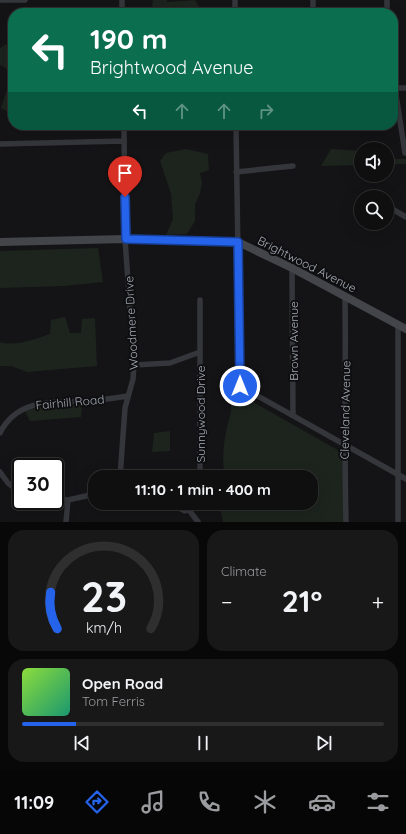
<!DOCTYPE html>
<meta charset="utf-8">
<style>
:root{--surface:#0f0f10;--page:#181819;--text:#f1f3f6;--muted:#9b9c9f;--line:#2f2f30;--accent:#2563eb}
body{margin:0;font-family:Quicksand,sans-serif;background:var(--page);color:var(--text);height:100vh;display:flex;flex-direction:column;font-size:15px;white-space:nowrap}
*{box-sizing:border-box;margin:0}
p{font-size:13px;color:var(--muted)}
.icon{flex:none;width:22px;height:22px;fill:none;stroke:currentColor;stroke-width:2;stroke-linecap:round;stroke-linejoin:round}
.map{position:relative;height:522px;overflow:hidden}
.panel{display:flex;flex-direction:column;gap:8px;padding:8px;background:#080809;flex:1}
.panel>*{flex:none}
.top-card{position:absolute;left:8px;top:8px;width:390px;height:122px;border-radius:16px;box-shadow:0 4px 16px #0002,0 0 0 1px var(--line);background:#0b6e4f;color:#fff;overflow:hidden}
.buttons{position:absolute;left:354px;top:142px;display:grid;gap:8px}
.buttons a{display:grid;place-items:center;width:40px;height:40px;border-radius:50%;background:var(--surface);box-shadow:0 4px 16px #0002,0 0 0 1px var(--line);font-size:20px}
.speed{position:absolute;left:12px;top:458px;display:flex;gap:8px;font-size:20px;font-weight:700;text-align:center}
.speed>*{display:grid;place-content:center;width:52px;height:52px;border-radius:50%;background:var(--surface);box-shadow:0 4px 16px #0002,0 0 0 1px var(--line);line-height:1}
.speed .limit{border:2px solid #111;border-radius:6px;background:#fff;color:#111}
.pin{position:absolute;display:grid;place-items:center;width:34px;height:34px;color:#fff;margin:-41px -17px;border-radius:50% 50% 50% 0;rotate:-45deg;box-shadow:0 0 4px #0007}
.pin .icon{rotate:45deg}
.me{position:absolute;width:44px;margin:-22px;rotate:0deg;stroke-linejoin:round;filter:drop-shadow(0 0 3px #0008)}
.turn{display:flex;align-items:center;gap:14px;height:84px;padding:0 16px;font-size:18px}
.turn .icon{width:52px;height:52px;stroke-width:2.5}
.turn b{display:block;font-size:28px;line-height:34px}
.lanes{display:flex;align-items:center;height:38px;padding:0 16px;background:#0003;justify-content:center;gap:20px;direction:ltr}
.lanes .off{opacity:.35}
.big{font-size:30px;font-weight:800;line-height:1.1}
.panel .widget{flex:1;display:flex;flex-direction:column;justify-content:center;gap:6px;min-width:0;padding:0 14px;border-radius:16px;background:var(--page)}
.panel .dial{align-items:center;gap:0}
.dial svg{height:104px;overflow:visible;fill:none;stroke:var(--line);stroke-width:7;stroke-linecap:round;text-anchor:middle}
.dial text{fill:var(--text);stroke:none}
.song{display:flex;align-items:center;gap:12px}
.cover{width:48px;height:48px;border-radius:6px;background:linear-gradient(135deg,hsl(90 70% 55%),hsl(160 70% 35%))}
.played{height:4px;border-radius:2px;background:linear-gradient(90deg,var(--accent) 15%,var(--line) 15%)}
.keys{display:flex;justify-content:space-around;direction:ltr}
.heat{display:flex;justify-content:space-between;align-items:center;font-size:22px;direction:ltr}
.panel .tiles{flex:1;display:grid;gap:8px;grid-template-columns:1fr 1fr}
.widget:last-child{grid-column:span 2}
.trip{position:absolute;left:88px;top:470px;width:230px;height:40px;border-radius:16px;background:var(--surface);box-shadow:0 4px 16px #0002,0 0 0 1px var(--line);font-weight:800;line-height:40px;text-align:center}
.dock{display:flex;height:64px;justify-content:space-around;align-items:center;background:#060606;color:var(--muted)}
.dock .icon{width:28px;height:28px}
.dock .on{color:var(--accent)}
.dock b{font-size:18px;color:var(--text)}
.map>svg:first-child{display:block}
.green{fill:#1c241d}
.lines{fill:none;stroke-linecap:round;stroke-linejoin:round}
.street{stroke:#35363b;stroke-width:5.5}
.secondary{stroke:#43454b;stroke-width:8}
.route-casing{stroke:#184099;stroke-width:10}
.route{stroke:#2563eb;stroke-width:7}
.labels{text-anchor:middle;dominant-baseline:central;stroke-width:4;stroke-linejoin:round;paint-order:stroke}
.street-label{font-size:12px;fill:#a6abb6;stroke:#0f0f11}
</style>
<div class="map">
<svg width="406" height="522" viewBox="0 0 406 522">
<rect width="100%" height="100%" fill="#141416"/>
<path class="green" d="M153,0H167V2L195,0L199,7L198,13H155L152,5Z
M6,44L10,51H13V125H17L12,127L8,112L1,108C4,95 19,72 0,65V48Z
M186,149L208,154L209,170L200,173L202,183L200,193L195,205V221L187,234L166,235L173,219L171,194L160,161L166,153Z
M331,149L361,151V165L321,166Z
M387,159H406V164H387Z
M98,248L103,282L64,286L0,288V251Z
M65,317L70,333H81L82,319L95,318L97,366L27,372L11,366H0V342C16,347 34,339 50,334L51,320Z
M229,395L248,399L343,453L344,522H223L219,503H311V477H225C222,463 223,447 226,432C229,415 234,413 229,395Z
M50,404L82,405L81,417L30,421L25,411Z
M170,431V451L152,452L154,433Z"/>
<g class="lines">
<path class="street" d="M0,0H25
M122,0V13
M235,0V13
M313,0V13
M387,0V13
M393,75L405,153
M393,88H406
M236,125L240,386L406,479
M0,144L124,141
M236,172L293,166
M387,206L406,217
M292,268L293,415
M345,297C346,372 344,447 346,522
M200,300V477
M398,325V522
M134,365L170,363L200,352
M0,433C17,398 55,402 88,401C101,400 115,398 128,396
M0,472L8,483L21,493
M120,477L125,408L133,379L134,365L125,239L124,125
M55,499L68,500L95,494
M167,503L178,506
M178,503L179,508L185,511L191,509L192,503
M189,510L198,522
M66,522L68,500"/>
<path class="secondary" d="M0,242L125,239L238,242L292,268L406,329"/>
</g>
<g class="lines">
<defs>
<path id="route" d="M125,197L126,239L238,242L240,386"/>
</defs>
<use href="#route" class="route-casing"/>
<use href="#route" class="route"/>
</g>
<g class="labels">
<g class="street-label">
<text transform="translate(307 264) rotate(27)">Brightwood Avenue</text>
<text transform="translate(131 323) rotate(-93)">Woodmere Drive</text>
<text transform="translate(293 341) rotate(-90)">Brown Avenue</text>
<text transform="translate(70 402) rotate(-5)">Fairhill Road</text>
<text transform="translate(345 410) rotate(-89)">Cleveland Avenue</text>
<text transform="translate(200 414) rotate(-90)">Sunnywood Drive</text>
</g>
</g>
</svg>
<div class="buttons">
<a><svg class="icon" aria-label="sound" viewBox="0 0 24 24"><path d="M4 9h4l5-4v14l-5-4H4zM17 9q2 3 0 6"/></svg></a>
<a><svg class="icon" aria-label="search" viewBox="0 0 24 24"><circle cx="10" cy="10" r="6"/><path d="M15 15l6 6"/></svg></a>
</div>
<div class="speed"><div class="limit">30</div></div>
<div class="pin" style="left:125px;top:197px;background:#d93025"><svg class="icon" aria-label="arrive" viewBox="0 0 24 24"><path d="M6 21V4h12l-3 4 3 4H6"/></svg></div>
<svg class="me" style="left:240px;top:386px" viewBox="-20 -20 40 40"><circle r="17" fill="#2563eb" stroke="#fff" stroke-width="3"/><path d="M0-11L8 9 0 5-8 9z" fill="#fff"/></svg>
<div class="trip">11:10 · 1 min · 400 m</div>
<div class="top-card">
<div class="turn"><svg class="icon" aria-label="left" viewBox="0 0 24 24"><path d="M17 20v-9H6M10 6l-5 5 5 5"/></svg><div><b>190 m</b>Brightwood Avenue</div></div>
<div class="lanes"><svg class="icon" aria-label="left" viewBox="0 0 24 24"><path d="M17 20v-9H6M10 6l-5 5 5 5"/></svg><svg class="icon off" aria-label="ahead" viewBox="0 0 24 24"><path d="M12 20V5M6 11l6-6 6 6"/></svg><svg class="icon off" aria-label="ahead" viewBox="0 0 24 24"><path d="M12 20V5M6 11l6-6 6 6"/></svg><svg class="icon off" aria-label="right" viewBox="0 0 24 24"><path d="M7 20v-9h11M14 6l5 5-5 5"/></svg></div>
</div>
</div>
<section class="panel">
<div class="tiles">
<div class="widget dial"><svg viewBox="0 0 100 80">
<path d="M14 69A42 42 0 1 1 86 69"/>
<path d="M14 69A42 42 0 0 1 9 41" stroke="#2563eb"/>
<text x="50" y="56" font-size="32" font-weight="700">23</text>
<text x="50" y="72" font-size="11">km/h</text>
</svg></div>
<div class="widget"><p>Climate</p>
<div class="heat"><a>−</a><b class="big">21°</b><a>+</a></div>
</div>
<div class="widget">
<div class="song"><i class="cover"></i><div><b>Open Road</b><p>Tom Ferris</p></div></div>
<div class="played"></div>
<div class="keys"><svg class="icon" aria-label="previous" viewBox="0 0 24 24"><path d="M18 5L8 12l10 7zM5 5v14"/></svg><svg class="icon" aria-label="pause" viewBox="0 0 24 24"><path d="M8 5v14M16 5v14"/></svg><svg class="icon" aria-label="next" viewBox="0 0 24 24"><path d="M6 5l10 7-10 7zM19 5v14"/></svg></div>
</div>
</div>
</section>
<nav class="dock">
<b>11:09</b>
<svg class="icon on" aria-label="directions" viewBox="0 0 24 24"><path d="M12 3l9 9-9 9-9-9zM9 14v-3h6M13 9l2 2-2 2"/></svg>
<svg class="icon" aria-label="music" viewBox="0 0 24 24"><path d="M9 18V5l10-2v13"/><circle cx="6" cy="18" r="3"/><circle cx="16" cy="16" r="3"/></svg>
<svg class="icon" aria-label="phone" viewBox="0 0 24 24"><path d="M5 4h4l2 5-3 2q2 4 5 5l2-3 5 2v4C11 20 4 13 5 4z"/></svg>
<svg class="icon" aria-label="climate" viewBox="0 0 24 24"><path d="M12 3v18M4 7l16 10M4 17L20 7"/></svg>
<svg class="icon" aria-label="car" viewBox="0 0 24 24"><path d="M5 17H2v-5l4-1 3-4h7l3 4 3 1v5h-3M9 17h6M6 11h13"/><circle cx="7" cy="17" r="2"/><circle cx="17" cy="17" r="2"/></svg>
<svg class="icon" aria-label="filters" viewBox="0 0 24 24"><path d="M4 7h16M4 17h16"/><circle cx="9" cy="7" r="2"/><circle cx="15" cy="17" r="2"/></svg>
</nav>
